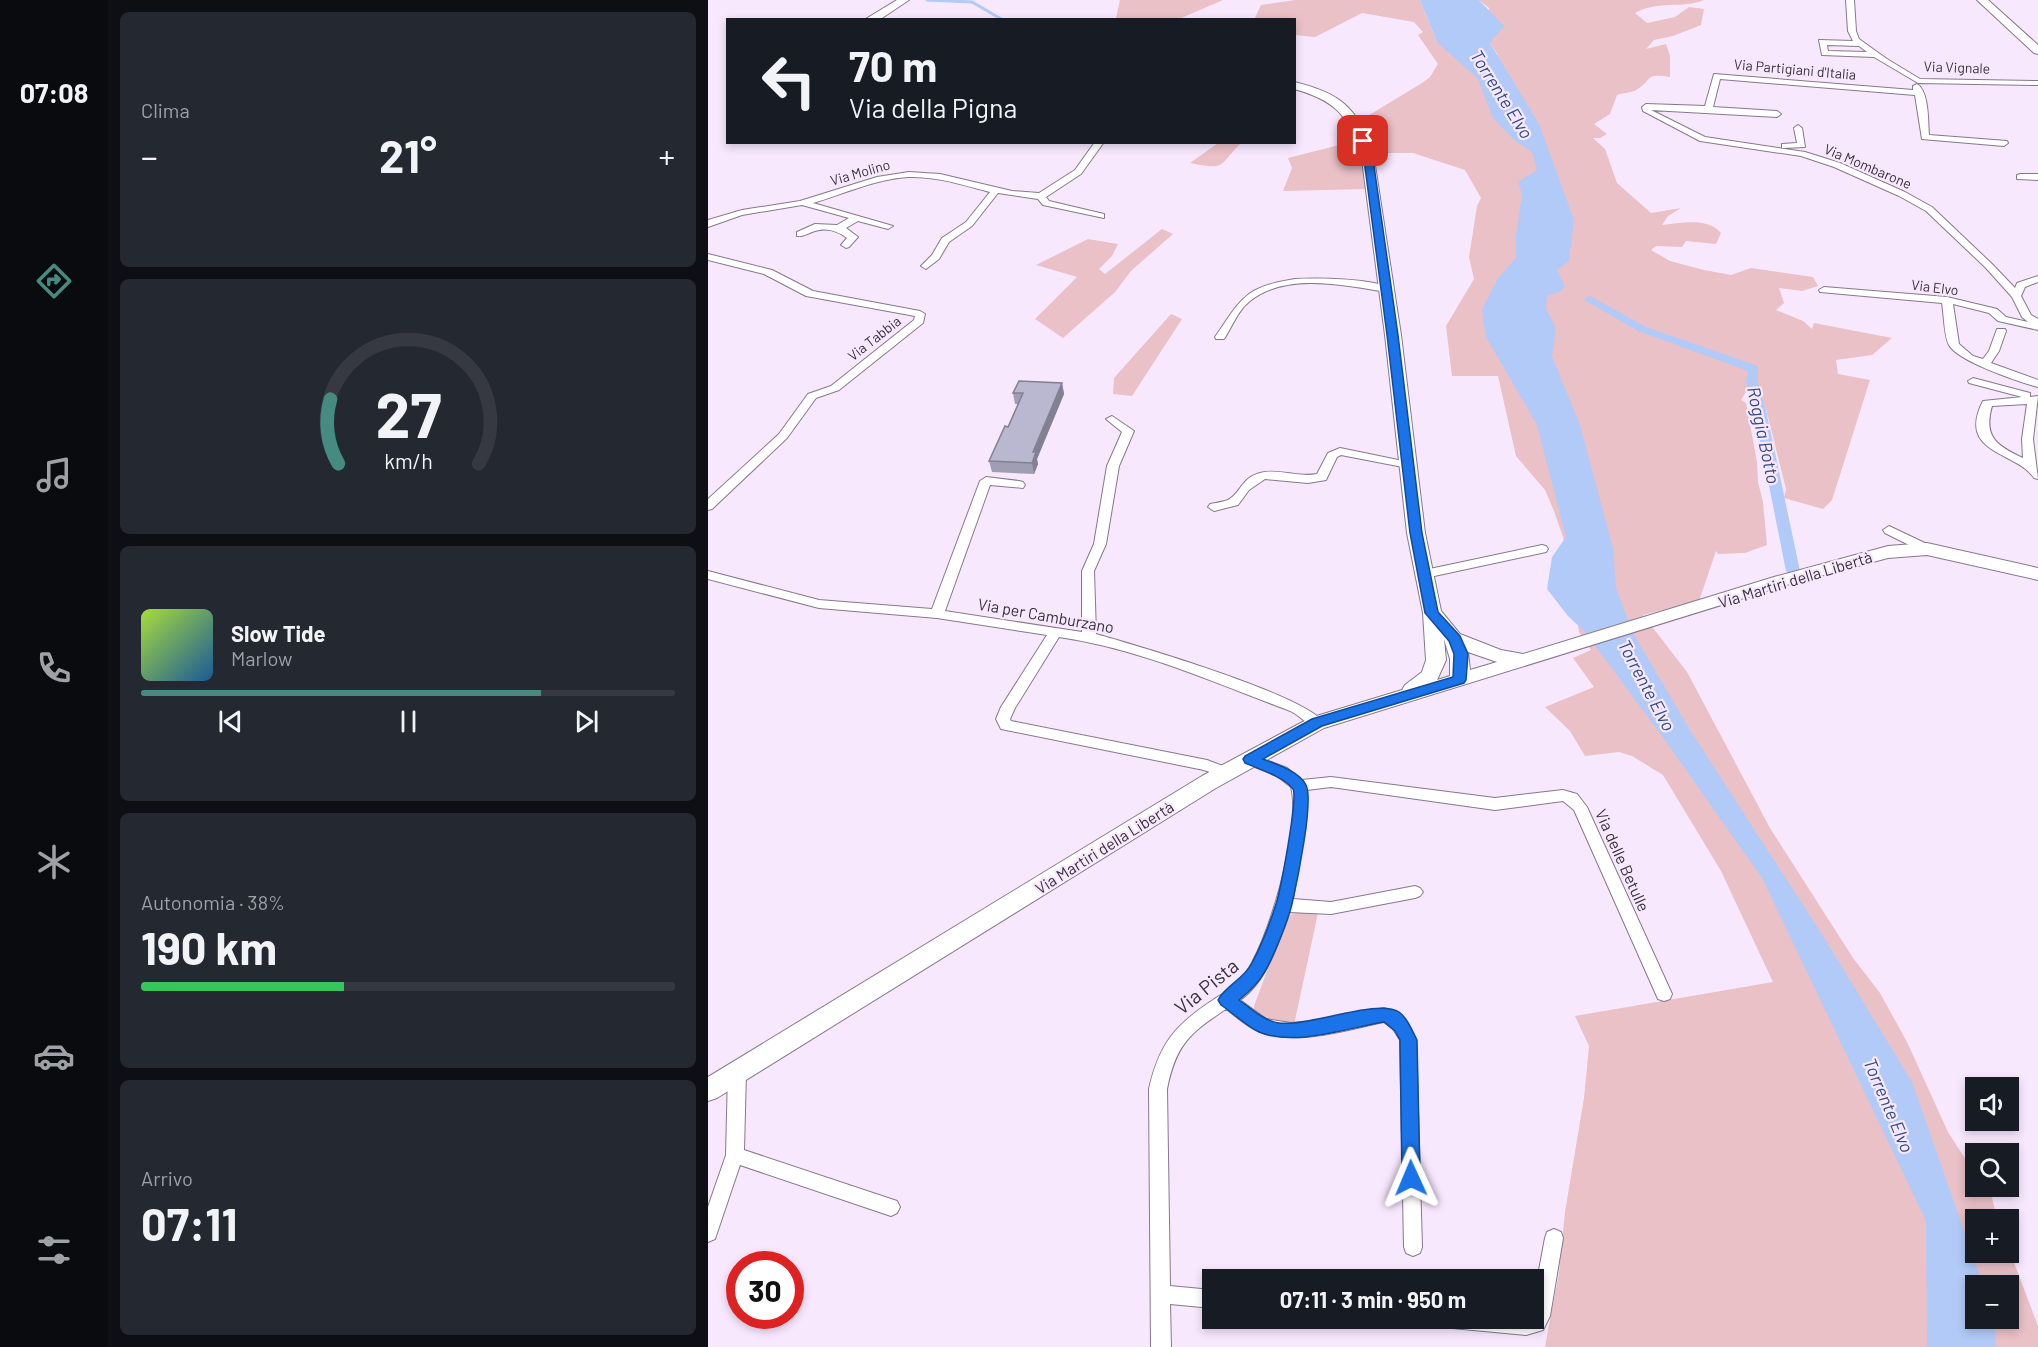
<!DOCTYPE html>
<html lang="it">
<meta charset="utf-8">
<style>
:root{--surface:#171b24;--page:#242831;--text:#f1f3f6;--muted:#9ea1a6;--line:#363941;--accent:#468b82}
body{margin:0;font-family:Barlow,sans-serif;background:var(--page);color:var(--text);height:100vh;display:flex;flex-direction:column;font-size:22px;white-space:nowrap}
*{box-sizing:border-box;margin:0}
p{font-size:20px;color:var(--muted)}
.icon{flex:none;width:33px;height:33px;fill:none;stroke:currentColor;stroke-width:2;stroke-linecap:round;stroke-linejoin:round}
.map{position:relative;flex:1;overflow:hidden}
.details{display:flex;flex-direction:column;gap:12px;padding:12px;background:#0d0f14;width:600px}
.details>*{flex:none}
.hud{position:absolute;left:18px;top:18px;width:570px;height:126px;border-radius:0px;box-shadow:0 3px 9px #0003;background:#171b24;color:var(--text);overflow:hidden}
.controls{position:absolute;left:1257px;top:1077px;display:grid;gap:12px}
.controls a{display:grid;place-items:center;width:54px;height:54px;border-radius:0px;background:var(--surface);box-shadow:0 3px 9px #0003;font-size:30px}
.speed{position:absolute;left:18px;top:1251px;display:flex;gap:12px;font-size:30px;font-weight:700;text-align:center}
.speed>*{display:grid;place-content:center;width:78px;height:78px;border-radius:50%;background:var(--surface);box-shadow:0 3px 9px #0003;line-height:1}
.speed .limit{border:9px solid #d22;background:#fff;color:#111}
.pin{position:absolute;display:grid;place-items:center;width:51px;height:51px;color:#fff;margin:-26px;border-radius:12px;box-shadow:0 3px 9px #0006}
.me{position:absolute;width:66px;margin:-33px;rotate:359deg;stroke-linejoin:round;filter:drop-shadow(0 0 4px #0008)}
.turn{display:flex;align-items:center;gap:21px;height:126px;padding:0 24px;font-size:27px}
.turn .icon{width:78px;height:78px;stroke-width:2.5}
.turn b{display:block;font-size:42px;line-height:51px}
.big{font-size:45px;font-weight:700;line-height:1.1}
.details .card{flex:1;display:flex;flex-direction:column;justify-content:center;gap:9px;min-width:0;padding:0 21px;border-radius:9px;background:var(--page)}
.details .dial{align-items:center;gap:0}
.dial svg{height:156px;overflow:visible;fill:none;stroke:var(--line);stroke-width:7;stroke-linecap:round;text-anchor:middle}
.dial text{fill:var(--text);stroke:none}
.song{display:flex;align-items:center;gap:18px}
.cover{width:72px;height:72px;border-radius:9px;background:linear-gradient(135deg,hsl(80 70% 55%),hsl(210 70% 35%))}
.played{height:6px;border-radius:3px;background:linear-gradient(90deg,var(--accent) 75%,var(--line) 75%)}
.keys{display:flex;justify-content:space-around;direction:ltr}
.heat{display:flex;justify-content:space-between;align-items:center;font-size:33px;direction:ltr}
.charge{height:9px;border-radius:4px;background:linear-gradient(90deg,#34c759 38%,var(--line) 0)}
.trip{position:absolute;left:494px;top:1269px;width:342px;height:60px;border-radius:0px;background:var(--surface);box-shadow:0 3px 9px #0003;font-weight:700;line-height:60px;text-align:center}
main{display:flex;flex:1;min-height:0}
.menu{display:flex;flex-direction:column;width:108px;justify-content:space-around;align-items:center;background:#090b0e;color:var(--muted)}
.menu .icon{width:42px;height:42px}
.menu .on{color:var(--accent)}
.menu b{font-size:27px;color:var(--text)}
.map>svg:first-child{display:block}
.green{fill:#e9c1c7;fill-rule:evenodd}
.water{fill:#b2caf7}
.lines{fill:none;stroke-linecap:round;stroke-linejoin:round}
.stream{stroke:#b2caf7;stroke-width:3}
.canal{fill:#b2caf7;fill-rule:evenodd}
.street-casing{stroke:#86788c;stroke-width:2}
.secondary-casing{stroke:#86788c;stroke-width:2}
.street{fill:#fff;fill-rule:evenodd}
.secondary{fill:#fff;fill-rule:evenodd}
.wall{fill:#a09eb3}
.shaded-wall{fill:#828192}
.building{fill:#bab8d0;stroke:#828192;stroke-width:1.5}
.route{fill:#1a73e8;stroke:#114b97;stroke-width:1.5}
.labels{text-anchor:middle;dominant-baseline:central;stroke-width:4.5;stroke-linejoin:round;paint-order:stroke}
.far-street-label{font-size:14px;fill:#373139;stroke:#f8e8fe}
.street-label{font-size:16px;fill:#373139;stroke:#f8e8fe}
.water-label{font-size:18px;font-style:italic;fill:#304b83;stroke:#f8e8fe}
.near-street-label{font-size:20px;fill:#373139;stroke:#f8e8fe}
</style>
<main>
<nav class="menu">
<b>07:08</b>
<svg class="icon on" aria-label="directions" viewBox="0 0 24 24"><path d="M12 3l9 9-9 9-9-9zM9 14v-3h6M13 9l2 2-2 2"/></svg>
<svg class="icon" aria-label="music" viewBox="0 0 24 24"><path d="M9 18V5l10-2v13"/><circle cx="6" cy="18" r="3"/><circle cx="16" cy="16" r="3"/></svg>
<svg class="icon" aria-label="phone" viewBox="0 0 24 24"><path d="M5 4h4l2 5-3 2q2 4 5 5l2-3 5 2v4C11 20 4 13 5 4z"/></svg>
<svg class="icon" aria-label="climate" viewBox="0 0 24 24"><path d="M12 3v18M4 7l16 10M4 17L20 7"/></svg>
<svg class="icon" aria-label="car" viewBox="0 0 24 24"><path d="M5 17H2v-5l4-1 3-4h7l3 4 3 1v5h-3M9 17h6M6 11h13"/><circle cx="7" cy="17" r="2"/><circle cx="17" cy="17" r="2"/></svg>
<svg class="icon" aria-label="filters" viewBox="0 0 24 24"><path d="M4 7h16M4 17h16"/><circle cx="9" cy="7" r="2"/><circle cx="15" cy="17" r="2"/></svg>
</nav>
<section class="details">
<div class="card"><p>Clima</p>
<div class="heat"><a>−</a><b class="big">21°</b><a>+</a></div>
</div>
<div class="card dial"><svg viewBox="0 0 100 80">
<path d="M14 69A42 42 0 1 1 86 69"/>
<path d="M14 69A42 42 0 0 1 10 36" stroke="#468b82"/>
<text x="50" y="56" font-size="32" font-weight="700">27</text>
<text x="50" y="72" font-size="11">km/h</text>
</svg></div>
<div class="card">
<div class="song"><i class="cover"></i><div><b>Slow Tide</b><p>Marlow</p></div></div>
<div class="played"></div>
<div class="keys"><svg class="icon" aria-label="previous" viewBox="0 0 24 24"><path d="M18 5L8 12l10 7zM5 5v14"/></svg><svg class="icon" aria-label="pause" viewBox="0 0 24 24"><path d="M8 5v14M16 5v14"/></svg><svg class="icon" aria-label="next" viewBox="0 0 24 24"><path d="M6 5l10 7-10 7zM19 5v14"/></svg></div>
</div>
<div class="card"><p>Autonomia · 38%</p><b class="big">190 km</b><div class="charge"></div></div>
<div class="card"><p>Arrivo</p><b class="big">07:11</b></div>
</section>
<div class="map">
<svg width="1330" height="1347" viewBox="0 0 1330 1347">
<rect width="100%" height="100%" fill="#f8e8fe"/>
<path class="green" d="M412,0H515L471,19H404L408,18Z
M587,0H712L729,42L790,55L782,43L781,8L771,0H996C975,9 950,0 927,13L939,23L967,17L981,7L996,9L993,25L965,36L946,40L938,49L958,44L962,56V77C935,73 946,80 928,90C923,93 914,93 909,95L902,114L886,124L899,134L892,138H885L897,149L909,183L943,213L973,208L960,216L954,225C973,223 1000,217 1013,233L1008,244L978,241L974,247L948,246L943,250L962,261L996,270L1023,275L1043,268L1105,277L1110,286L1094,291L1071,288L1076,303L1068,310L1095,321L1104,329L1106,323L1184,338L1164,355L1128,360L1130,374L1162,380L1124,500L1115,509L1076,498L1078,489L1058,409L1048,382V369L981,344V346L1042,369L1044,382L1033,400L1038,403L1049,462L1050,482L1055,502L1059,545L1037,553L1010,554L1008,551L991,601L935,615L979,672L1062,828L1145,958L1172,993L1199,1042L1240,1132L1267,1174L1268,1186L1276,1187L1279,1192L1283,1193L1289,1219L1268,1220V1252H1300L1301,1249L1330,1326V1347H837L851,1273L857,1212L876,1098L881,1046L867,1016L1065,982L1013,871L955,775L924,756L911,752L877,756L862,731L837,707L886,687L865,658L883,650L871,632L855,537L846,511L837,490L808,456L790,376H744L738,326L766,279L761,257L769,206L773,198L757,170L705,153H666L653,120L714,83L722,77L730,64L710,35L715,32L706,22L654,13L607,37L587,35L586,20H546L553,5ZM1268,1286H1300V1318H1268Z
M651,140L659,189L575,191L584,168L580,158Z
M510,143H533C509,167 519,170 482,163Z
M454,229L465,234L423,271L407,292L355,338L327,319L369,277L328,265L380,239L410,244L404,256L391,269L397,274Z
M463,314L474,319L424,396L405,394L406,378Z
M587,913H610L586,1025L559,1022L546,1013V1006L579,917Z"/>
<path class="water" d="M712,0H771L796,26L782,43L831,124L866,220L861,261L849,270L857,287L851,292L839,296L838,308L848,329L844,356L872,425L905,548L908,588L925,633L982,730L1115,936L1204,1082L1275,1285L1268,1286V1318L1286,1319L1288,1347H1219L1218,1221L1054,878L956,739L877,632L860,616L839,589L844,557L858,537L829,425L778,337L775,320L774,309L790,278L808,258V235L814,194L810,182L829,170L824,152L807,141L785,118L770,79L729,42Z"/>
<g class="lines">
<path class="stream" d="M219,0L264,2L295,20"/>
<path class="canal" d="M882,296L938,327L1050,366V382L1058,410L1092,571L1090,574H1080L1078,571L1046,410L1038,382L1040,371L930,331L878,301L876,299Z"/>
<defs>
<path id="street" d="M1138,0H1146L1148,31L1151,39L1179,59L1212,79L1330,81V85L1210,83L1166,57L1114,55L1111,40L1145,41L1140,31ZM1119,45L1151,46L1159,52L1120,51Z
M1006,74L1205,90V86L1209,84C1221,91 1220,121 1221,135L1299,141L1300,143L1296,146L1214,139L1207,95L1012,79L1005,107L1069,111L1073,114L1069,117L943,110L997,137L1097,152L1132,163L1197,192L1224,207L1284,264L1307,288L1309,283L1330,276V282L1317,287L1313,296L1323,315L1330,319V330L1290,321L1281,313L1245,304L1251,344L1265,356L1275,359L1281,351L1289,329H1297L1298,331L1291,351L1283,363L1330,380V387C1311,382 1249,361 1241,345C1236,336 1236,314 1234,303L1112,292L1111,290L1116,287L1239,297L1289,309L1298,317L1320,322L1314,317L1304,297L1278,268L1218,211L1191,196L1126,167L1093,156L992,141L935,111L934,107L938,104L997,106Z
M1090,125L1094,128L1097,147L1074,148V144L1089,143L1086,128Z
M387,142H396L373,174L338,197L341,201L396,214V218L335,205L330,199L290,193L264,226L241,242L231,259L218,269L213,266L224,255L234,238L258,222L282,192C255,185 228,176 200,177C167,179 136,194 105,203L185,226L180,229L150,221L138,228L150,237L141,247L138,248L133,245L139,238C130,231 118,227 107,231C100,233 96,237 89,236V232L107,224L129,225L141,218L94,205L34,215L0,227V220L34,210L92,201L169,177L201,172L232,174L304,191L331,193L367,170Z
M1312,174H1330V180L1309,179V175Z
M0,254L64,270L105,291L212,311L217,314L215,323L131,390L108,398L79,438L4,509L0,510V499L71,434L100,394L123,386L206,320L207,316L98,296L56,274L0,260Z
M587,279C607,278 667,278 683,289L678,292C636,285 578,272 542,301C530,310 524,327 516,339H508L507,337C534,298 536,287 587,279Z
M1265,378L1322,393V397L1330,396L1325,439L1330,479L1326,478C1308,451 1248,454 1275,401L1314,397L1261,383L1260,381ZM1319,404L1314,439L1315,458C1289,446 1275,437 1284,406Z
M404,416L426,431L411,466L398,544L386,571L388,634C427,645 598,695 616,723L609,728C600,725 594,718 586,713C581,710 575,708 569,706C498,679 427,648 351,637L307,708L302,719L303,721L499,760L523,769L525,773L523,777L518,778L496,770L293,729L288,719L293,707L339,635L229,618L111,608L0,579V571L111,600L224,609L272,481L278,477L311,481L315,482L317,485L315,488L282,485L237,611L374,632V571L386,544L399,466L414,432L398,419Z
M632,448L700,462L706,465L700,468L633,455L629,457L618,480L600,483L557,479L541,490L530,505L506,511L500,507L502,504C507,503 515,502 520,500C533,493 533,478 552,473C571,468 590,478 609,474L620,453Z
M1181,526L1223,546L1225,549L1223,552H1215L1177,533L1175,530Z
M834,545L838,546L840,549L838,552L717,578L711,574L717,570Z
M542,754L579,768L594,780L623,777L787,798L855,790L869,794L879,807L964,994L962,999L956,1001L950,999L866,810L855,801L787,810L623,787L599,790L598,824L585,899L623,902L707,886L712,888L715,892L712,896L707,898L623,914L581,912C571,942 559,981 532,1000L558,1019L583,1023L615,1020L676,1008L694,1016L708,1040L714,1247L712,1253L705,1256L698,1253L696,1247L692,1040L685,1029L676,1022C636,1030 588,1047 548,1030C537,1025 528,1016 518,1009C482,1033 468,1044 459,1089L462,1286L504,1290V1308L462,1304L463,1347H443L441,1089C451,1044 467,1025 505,1000C515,993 527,988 534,978C560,947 594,826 583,787L569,776L537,763L535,759L537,755Z
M29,1066L35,1068L38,1073L36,1150L189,1201L192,1207L189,1213L183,1216L32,1165L9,1233L7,1239L0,1242V1207L18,1155L20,1073L23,1068Z
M846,1229L853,1232L855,1238L842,1316L835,1330L818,1335L744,1328L737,1325L735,1318H825V1302L837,1238L839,1232Z"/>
<path id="secondary" d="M189,0H201L171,20H156Z
M1269,0H1280L1330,45V54L1326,53Z
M586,82C632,93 649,107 665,152L693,335L717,533L733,611L752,634L793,650L815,654L1066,577L1180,546L1219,543L1330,568V580L1219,555L1180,558L1078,585L616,728L508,788L9,1098L0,1101V1077L494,776L602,718L694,690L697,685L714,672L718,660L715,613L699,533L677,335L653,152C639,114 626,100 586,89ZM736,639L742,659V676L729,680L738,660ZM760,652L789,662L762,670Z"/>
</defs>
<use href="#street" class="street-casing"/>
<use href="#secondary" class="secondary-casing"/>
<use href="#street" class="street"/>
<use href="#secondary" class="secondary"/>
</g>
<path class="wall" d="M354,383L356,394L329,459L330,464L326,474L284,472L281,461L300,427L310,404H307L305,393Z"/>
<path class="shaded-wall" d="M354,383L356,394L329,459L330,464L326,474L324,463L325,452Z"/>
<path class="building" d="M311,381L354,383L325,452H328L324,463L281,461L297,426L300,427L315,393H305Z"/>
<path class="route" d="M655,138L660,141L664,152L690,335L714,533L730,612L752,636L760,654L758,680L756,683L614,726L555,759C568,764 591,771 598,785C606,801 589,882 584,904C580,921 565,958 556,973C550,984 541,992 531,1000C543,1008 556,1021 571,1023C601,1027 670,998 691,1012C700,1018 704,1031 709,1040L712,1178L710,1184L703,1186L697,1184L694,1178L692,1040L687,1031L676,1022C640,1028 585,1047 551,1032C538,1026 525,1013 513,1005L510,1000C517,986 536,979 544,963C553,946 561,926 567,907C572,894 590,799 585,789C578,778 549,768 537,763L535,759L537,756L604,719L745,677L746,654L741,641L717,613L702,533L679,335L655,152L651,141Z"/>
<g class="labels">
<g class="far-street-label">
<text transform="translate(1249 67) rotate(2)">Via Vignale</text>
<text transform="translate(1087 69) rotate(5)">Via Partigiani d'Italia</text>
<text transform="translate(1160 166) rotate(23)">Via Mombarone</text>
<text transform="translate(152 172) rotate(-16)">Via Molino</text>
<text transform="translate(1227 287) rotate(7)">Via Elvo</text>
<text transform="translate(166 338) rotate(-38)">Via Tabbia</text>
</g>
<g class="street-label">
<text transform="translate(1087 579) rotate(-17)">Via Martiri della Libertà</text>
<text transform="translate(338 615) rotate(10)">Via per Camburzano</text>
<text transform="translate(396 847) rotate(-32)">Via Martiri della Libertà</text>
<text transform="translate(915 860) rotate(66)">Via delle Betulle</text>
</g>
<g class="water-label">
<text transform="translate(794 94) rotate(58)">Torrente Elvo</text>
<text transform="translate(1056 435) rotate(78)">Roggia Botto</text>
<text transform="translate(939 685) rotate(62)">Torrente Elvo</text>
<text transform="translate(1181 1105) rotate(67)">Torrente Elvo</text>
</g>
<g class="near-street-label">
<text transform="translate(498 986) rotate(-39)">Via Pista</text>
</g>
</g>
</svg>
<div class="controls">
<a><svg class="icon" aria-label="sound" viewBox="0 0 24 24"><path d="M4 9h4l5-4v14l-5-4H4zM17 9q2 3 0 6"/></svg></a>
<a><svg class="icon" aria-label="search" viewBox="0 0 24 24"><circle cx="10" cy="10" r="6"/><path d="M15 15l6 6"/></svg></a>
<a>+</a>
<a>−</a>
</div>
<div class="speed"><div class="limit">30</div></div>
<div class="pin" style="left:655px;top:141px;background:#d93025"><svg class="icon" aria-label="arrive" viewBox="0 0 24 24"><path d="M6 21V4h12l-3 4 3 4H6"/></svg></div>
<svg class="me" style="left:703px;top:1178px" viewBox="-20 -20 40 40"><path d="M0-17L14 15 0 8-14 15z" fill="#1a73e8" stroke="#fff" stroke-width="4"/></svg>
<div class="trip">07:11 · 3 min · 950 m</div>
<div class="hud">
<div class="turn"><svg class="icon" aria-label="left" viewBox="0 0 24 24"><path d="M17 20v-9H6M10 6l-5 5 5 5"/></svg><div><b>70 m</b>Via della Pigna</div></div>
</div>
</div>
</main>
